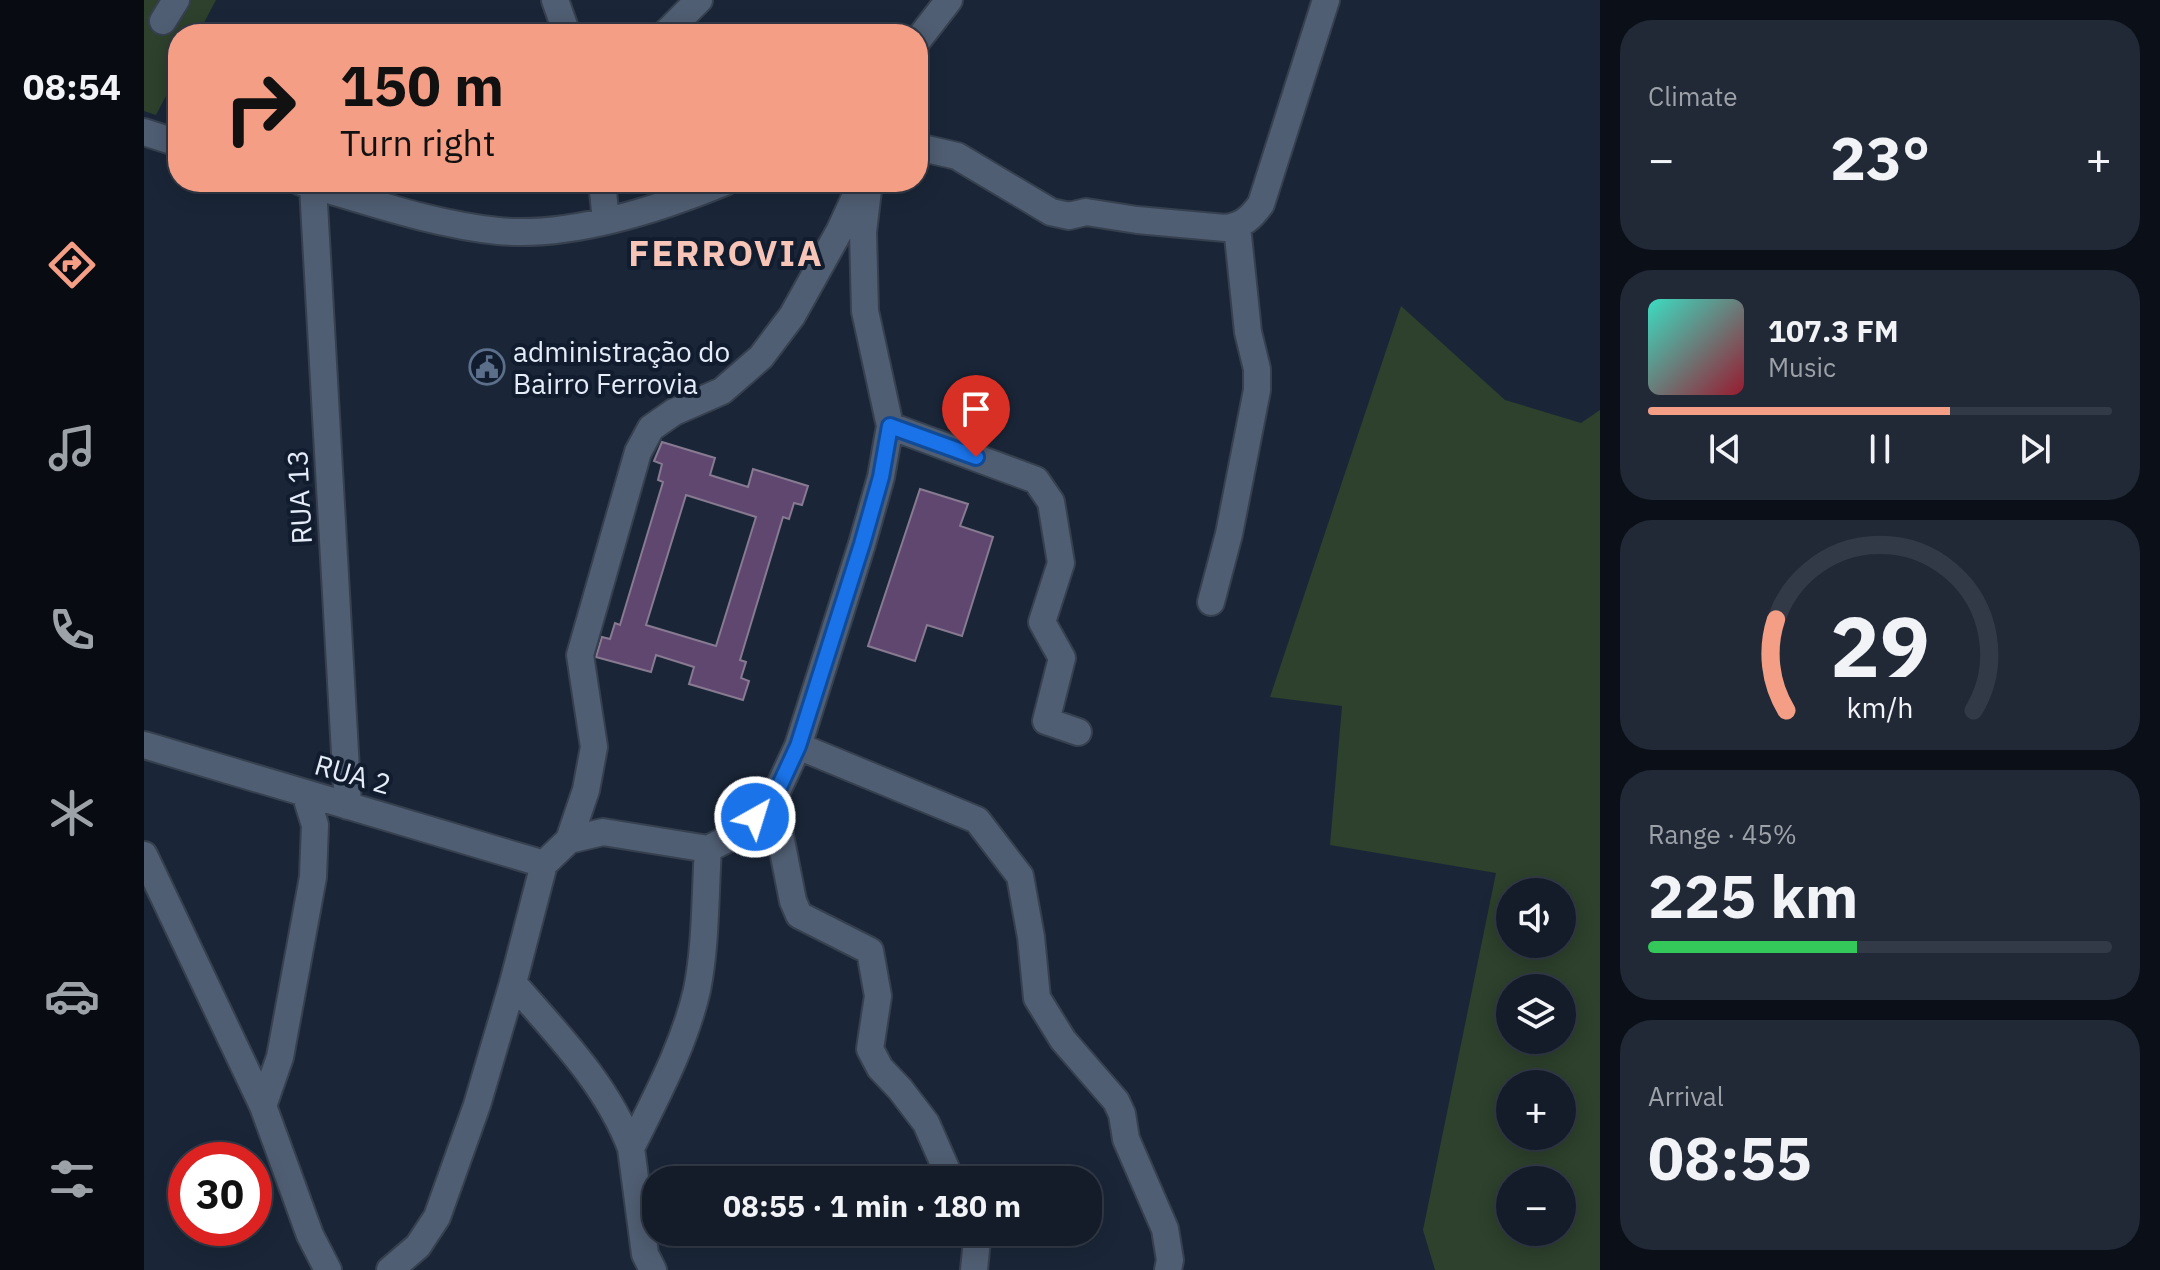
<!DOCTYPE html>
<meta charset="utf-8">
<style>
:root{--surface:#141c2a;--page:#212936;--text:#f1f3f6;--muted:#9da1a8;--line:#333a47;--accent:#f49e86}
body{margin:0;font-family:"IBM Plex Sans",sans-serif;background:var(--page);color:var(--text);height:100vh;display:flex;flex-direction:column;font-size:30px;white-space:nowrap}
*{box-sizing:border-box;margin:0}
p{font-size:26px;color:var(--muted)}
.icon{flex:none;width:44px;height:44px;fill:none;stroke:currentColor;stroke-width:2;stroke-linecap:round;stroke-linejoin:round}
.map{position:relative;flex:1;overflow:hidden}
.details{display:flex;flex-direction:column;gap:20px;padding:20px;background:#0b0f17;width:560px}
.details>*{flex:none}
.guide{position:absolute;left:24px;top:24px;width:760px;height:168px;border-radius:32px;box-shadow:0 4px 20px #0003,0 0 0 2px var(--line);background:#f49e86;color:#111;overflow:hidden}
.fabs{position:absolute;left:1352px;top:878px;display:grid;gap:16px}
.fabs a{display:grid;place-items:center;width:80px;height:80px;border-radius:50%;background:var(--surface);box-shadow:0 4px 20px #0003,0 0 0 2px var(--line);font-size:40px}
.speed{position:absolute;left:24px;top:1142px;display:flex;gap:16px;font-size:40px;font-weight:700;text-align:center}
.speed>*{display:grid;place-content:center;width:104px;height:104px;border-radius:50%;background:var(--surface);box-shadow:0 4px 20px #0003,0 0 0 2px var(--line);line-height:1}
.speed .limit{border:12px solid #d22;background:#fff;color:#111}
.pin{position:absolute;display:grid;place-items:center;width:68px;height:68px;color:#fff;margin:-82px -34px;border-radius:50% 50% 50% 0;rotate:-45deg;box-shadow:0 0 8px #0007}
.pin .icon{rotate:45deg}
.me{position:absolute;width:88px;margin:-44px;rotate:39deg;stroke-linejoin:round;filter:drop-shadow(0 0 6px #0008)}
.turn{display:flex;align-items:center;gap:28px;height:168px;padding:0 40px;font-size:36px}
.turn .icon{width:104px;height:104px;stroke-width:2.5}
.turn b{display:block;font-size:56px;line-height:68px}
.big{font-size:60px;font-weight:800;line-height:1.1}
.details .tile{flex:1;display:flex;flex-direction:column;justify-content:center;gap:12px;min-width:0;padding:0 28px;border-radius:32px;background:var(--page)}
.details .dial{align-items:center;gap:0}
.dial svg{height:208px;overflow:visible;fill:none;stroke:var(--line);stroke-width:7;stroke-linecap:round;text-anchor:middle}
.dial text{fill:var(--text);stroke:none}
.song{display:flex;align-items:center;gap:24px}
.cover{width:96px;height:96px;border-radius:12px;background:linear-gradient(135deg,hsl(170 70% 55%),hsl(350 70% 35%))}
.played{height:8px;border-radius:4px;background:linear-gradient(90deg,var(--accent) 65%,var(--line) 65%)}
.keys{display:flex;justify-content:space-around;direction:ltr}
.heat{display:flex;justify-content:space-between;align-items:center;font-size:44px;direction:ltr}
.charge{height:12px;border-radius:6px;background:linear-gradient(90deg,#34c759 45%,var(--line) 0)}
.trip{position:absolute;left:498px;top:1166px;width:460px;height:80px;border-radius:32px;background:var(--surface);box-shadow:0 4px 20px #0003,0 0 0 2px var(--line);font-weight:800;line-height:80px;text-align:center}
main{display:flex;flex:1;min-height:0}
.menu{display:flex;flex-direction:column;width:144px;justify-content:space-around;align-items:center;background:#080b11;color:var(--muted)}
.menu .icon{width:56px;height:56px}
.menu .current{color:var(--accent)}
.menu b{font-size:36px;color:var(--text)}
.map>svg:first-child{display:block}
.green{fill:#2d412c;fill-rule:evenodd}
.building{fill:#5f476f;stroke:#877a91;stroke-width:2;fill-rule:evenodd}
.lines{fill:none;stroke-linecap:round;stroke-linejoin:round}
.minor-casing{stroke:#36404f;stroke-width:30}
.minor{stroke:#505e73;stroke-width:26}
.route-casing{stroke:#114b97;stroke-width:20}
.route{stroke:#1a73e8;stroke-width:14}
.labels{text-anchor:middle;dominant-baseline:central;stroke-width:8;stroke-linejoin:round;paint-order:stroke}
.poi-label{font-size:28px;fill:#e4ecf8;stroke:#111c2e;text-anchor:start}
.street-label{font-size:28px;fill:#e4ecf8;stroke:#111c2e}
.district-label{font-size:36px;font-weight:bold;letter-spacing:2px;fill:#f6c5b7;stroke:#111c2e}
</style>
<main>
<nav class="menu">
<b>08:54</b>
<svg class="icon current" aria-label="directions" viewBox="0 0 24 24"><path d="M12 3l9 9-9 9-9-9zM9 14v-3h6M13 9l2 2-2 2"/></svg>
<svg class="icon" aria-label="music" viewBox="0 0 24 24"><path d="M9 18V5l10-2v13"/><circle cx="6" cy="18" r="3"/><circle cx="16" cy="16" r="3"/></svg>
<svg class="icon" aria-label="phone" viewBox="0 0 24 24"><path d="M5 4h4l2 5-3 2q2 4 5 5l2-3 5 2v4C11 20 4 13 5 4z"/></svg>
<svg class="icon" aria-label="climate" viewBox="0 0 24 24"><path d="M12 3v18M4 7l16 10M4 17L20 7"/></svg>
<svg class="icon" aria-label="car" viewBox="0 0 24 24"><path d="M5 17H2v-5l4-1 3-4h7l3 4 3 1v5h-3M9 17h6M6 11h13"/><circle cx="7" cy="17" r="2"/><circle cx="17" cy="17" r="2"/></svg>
<svg class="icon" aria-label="filters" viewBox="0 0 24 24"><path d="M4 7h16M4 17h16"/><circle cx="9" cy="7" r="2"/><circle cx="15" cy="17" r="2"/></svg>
</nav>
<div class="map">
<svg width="1456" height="1270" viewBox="0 0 1456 1270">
<rect width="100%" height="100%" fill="#1a2638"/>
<path class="green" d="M0,0H24L6,29L17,36L39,0H72L54,34H34V73L12,115L0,111Z
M1257,306L1361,400L1437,423L1456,410V1270H1291L1279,1230L1352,873L1186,845L1198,706L1126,697ZM1366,892H1418V944H1366ZM1366,988H1418V1040H1366ZM1366,1084H1418V1136H1366ZM1366,1180H1418V1232H1366Z"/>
<path class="building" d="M518,442L571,458L566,475L604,487L609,469L664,486L658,505L650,503L645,519L639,517L596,660L602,662L597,678L605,681L599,700L545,684L550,667L512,655L507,672L452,657L458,637L466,639L471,623L476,625L519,482L514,480L518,464L510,461ZM542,495L612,517L572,646L502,625Z
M776,489L824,504L816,526L849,537L818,636L783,625L771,661L724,646Z"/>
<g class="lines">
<defs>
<path id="minor" d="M411,0L423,34
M19,21L32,0
M521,34L555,0
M774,40L805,0
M0,132L34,143
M774,147L813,156L907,212L925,216L942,212L993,220L1081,228C1098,226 1107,218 1117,204L1182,0
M157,182C221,200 287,224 354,231C425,238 515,209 581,182
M458,182L462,221
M169,186L204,806
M746,426L892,480L907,502L917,563L898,622L918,658L902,721L934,732
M1067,602L1085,534L1113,390V369L1104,332L1093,226
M0,745L400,864
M654,746L833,820L876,876L887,937L893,998L919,1040L972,1101L978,1114L982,1139L1021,1229L1026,1260L1024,1270
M629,800L649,901L655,915L726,951L734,996L726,1049L736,1068L756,1089L782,1123L807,1180
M425,840L442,790L450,747L436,655L494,452L507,428L530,412L578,391L617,357L648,316L696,230L717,184
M0,855L119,1106L166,1235L184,1270
M369,983C413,1034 463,1084 487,1148L501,1254L509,1270
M119,1106L136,1057L169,877L171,825L161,793
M487,1148C512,1097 540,1046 553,990C562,945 561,895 564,849
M829,1232L833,1240L830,1270
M246,1270L274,1246L293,1217L333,1105L369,983L400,864L425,840L459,832L564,849L593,834L629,800L654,746L718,544L737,477L746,426L721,311L719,232L725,182"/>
</defs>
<use href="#minor" class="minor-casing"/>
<use href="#minor" class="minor"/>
</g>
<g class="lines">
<defs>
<path id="route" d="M611,817L629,800L654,746L718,544L737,477L746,426L832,457"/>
</defs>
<use href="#route" class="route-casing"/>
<use href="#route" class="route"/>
</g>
<defs>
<symbol id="civic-ring" viewBox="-11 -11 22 22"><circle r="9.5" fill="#111c2e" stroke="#5c6f8a" stroke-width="1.5"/><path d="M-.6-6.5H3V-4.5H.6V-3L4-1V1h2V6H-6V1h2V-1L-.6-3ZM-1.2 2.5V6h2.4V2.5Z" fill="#5c6f8a"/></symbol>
</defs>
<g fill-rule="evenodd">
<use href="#civic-ring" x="323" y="347" width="40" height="40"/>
</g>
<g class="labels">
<g class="poi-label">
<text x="369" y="351">administração do<tspan x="369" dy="32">Bairro Ferrovia</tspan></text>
</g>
<g class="street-label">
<text transform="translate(155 497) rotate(-93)">RUA 13</text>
<text transform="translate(209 774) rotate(16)">RUA 2</text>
</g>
<g class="district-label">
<text x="582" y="252">FERROVIA</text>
</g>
</g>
</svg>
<div class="fabs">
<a><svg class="icon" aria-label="sound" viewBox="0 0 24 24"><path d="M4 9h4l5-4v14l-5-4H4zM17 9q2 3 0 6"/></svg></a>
<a><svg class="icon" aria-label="layers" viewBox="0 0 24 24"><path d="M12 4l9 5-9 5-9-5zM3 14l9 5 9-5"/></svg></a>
<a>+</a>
<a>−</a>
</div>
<div class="speed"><div class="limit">30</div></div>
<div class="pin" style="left:832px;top:457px;background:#d93025"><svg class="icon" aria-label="arrive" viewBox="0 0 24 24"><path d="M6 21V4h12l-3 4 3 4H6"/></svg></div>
<svg class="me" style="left:611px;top:817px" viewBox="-20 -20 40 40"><circle r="17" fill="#1a73e8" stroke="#fff" stroke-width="3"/><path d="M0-11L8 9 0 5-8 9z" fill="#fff"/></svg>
<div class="trip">08:55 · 1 min · 180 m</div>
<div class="guide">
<div class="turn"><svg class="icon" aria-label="right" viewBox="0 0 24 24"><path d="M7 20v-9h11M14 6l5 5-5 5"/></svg><div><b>150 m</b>Turn right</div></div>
</div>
</div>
<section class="details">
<div class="tile"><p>Climate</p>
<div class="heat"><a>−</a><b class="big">23°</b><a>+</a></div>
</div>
<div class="tile">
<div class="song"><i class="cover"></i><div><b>107.3 FM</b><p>Music</p></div></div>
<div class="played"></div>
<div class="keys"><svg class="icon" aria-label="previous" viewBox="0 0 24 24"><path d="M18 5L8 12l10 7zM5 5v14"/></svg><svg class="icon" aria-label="pause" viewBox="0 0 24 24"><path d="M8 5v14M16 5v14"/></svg><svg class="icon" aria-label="next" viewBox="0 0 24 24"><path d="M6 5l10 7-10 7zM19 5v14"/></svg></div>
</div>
<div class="tile dial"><svg viewBox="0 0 100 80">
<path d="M14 69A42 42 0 1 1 86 69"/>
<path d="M14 69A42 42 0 0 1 10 34" stroke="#f49e86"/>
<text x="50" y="56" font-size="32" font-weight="700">29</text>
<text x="50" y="72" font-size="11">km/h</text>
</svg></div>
<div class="tile"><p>Range · 45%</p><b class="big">225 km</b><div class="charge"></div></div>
<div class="tile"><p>Arrival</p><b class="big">08:55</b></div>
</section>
</main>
